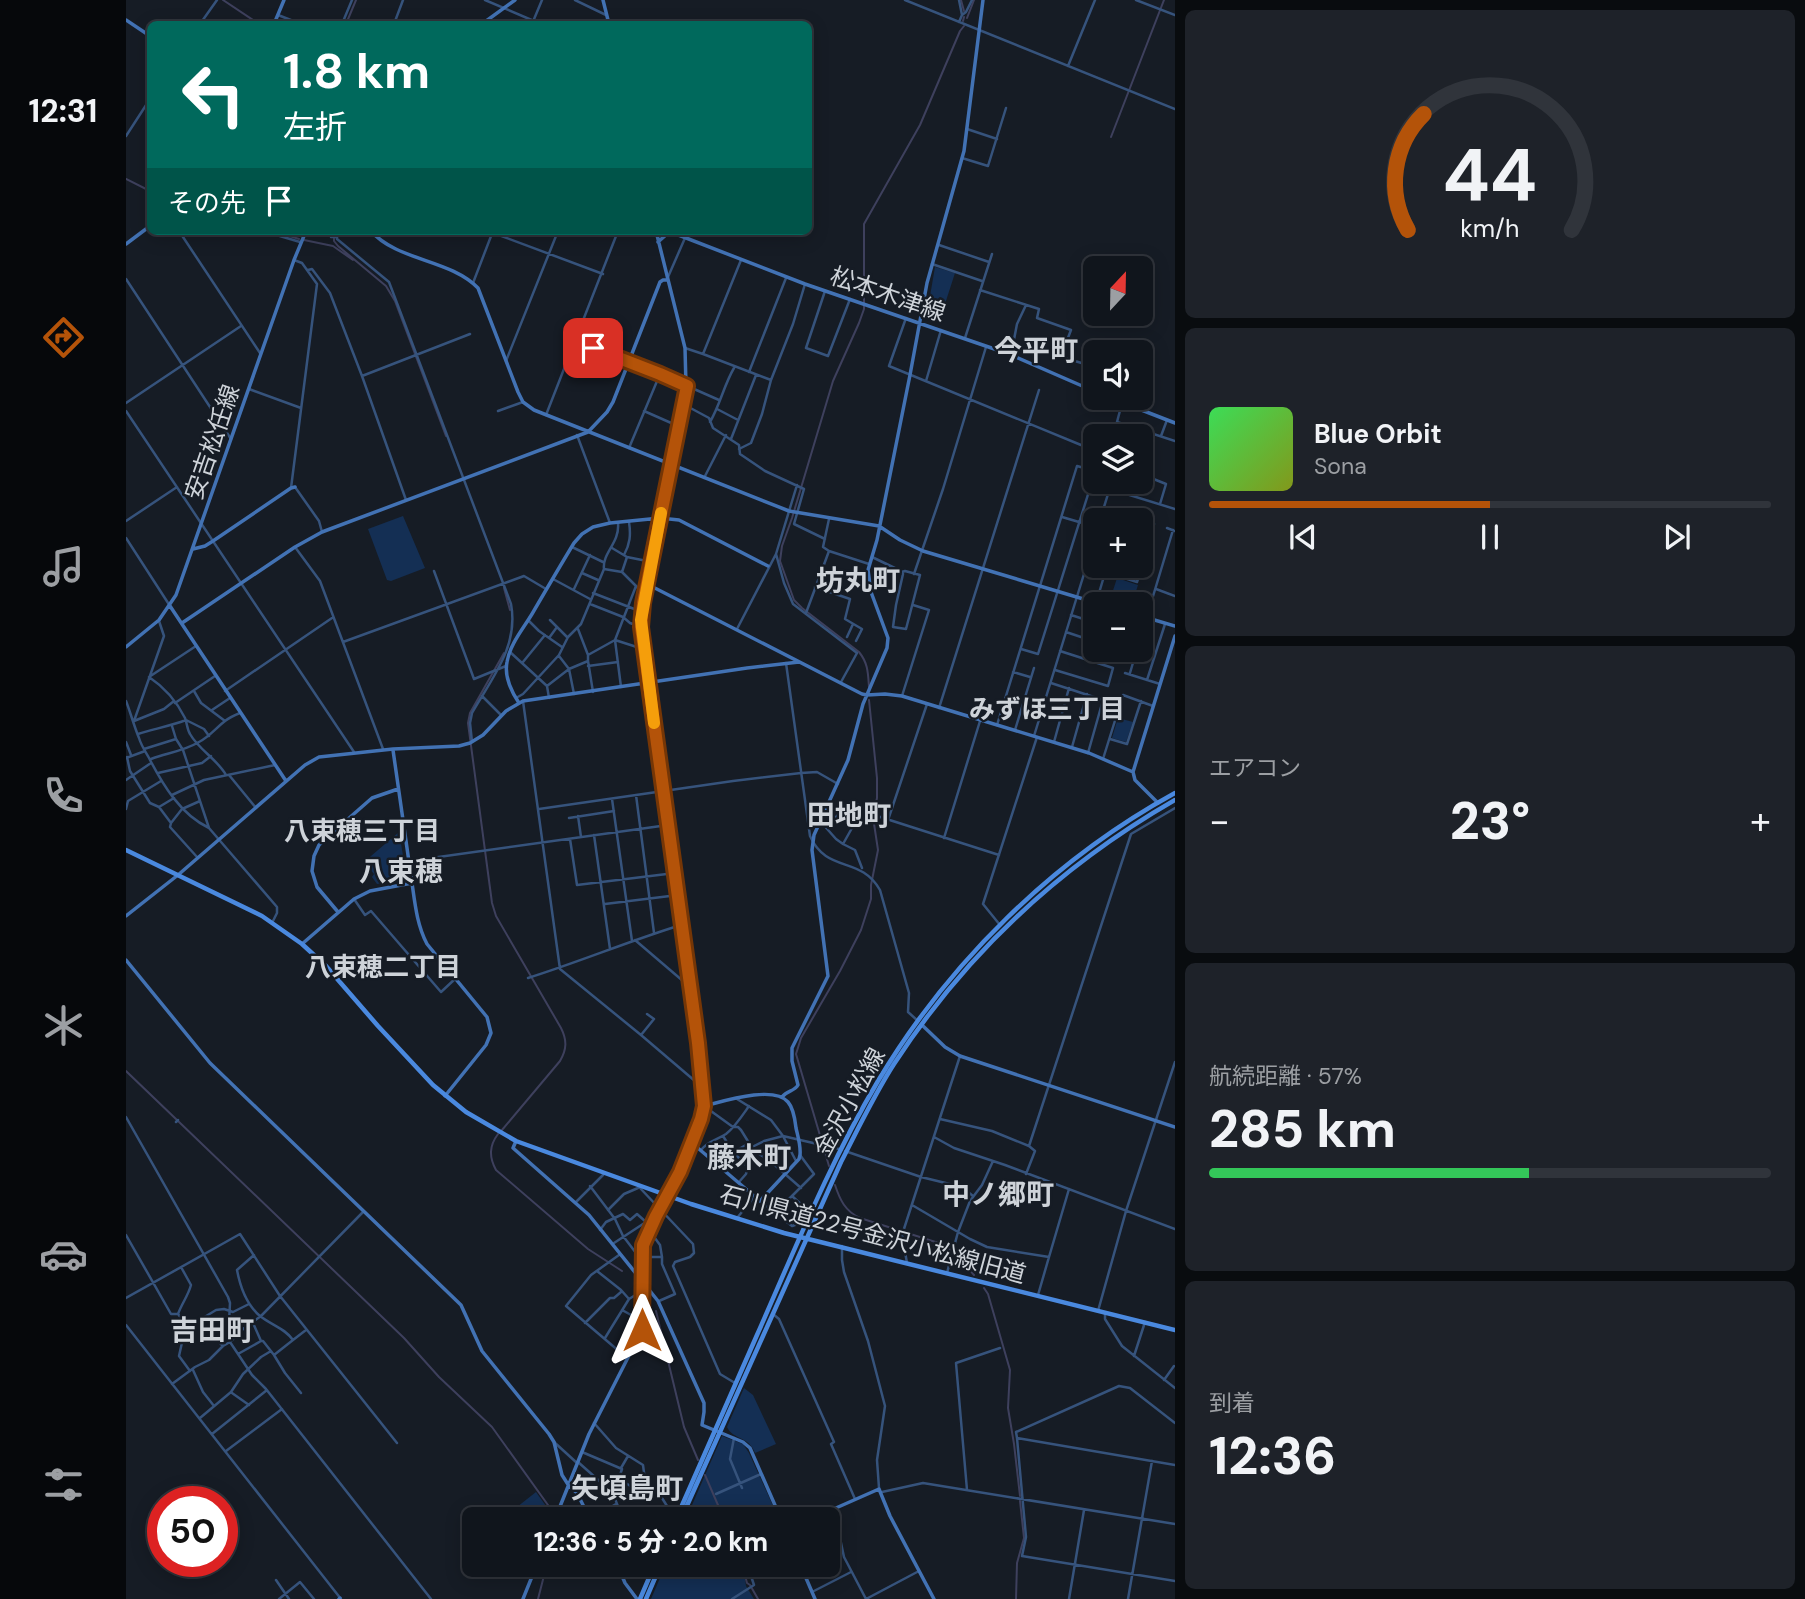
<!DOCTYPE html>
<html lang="ja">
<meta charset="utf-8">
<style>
:root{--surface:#10151c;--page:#1e2229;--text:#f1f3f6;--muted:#9c9fa3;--line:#30343b;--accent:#b45309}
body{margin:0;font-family:"DM Sans","Noto Sans JP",sans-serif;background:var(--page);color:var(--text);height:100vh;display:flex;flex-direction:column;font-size:26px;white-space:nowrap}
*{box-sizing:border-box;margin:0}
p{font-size:23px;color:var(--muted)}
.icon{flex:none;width:38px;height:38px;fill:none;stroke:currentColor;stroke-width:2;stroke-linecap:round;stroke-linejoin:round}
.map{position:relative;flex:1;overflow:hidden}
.drawer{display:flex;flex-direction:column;gap:10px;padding:10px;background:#090c0f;width:630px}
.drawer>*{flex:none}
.hud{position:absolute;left:21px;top:21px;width:665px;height:214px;border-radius:10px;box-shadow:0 4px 18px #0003,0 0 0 2px var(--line);background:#00695c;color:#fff;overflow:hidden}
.needle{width:46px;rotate:22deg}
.controls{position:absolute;left:957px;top:256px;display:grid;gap:14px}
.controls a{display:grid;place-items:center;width:70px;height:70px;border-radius:10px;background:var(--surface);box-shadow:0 4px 18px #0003,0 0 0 2px var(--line);font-size:35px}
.speed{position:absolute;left:21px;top:1486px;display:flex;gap:14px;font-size:35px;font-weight:700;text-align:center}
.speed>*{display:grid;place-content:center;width:91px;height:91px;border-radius:50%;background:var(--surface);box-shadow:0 4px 18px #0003,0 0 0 2px var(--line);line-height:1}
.speed .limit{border:10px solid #d22;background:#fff;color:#111}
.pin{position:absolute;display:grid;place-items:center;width:60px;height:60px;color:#fff;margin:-30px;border-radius:14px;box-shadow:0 4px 10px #0006}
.me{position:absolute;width:77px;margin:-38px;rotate:0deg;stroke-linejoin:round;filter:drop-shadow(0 0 5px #0008)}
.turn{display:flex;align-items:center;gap:24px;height:147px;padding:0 21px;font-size:32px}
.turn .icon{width:91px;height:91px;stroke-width:2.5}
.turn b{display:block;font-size:49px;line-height:60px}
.then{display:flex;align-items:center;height:66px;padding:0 21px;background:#0003;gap:14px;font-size:26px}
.big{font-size:52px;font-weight:800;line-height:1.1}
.drawer .widget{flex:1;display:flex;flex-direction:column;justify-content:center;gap:10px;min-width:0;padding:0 24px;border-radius:10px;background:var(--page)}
.drawer .dial{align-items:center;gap:0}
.dial svg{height:182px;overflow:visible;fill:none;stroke:var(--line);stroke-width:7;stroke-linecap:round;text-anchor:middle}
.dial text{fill:var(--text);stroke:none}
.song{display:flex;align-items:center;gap:21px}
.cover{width:84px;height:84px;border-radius:10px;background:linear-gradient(135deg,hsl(130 70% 55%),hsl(70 70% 35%))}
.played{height:7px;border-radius:4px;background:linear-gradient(90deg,var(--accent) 50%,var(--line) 50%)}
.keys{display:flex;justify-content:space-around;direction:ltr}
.heat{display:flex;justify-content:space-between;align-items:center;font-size:38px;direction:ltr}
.charge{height:10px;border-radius:5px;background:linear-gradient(90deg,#34c759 57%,var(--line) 0)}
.trip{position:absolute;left:336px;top:1507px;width:378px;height:70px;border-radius:10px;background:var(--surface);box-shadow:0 4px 18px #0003,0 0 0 2px var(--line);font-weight:800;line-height:70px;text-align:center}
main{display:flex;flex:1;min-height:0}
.tab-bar{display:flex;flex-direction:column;width:126px;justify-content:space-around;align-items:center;background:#06080b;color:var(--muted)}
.tab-bar .icon{width:49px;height:49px}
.tab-bar .selected{color:var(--accent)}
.tab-bar b{font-size:32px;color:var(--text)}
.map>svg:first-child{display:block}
.green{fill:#142f54}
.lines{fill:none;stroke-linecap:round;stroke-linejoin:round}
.stream{stroke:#3e405d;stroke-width:2}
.street{stroke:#36537c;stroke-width:2.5}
.secondary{stroke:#4272b4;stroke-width:3.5}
.primary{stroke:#4a89df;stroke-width:4.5}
.route-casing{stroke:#753606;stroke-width:18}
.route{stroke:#b45309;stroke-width:12}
.slow{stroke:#f59e0b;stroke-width:12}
.labels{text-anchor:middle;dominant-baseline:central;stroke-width:5;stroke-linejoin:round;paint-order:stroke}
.street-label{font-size:24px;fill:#ced3d9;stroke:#161c25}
.neighbourhood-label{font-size:26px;font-weight:bold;fill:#ced3d9;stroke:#161c25}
.quarter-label{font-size:28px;font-weight:bold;fill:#ced3d9;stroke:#161c25}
</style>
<main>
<nav class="tab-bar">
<b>12:31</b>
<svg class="icon selected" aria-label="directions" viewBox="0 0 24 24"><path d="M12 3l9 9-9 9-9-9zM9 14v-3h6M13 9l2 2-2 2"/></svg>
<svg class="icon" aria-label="music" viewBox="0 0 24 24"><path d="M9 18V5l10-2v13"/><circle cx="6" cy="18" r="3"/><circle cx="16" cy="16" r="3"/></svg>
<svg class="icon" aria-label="phone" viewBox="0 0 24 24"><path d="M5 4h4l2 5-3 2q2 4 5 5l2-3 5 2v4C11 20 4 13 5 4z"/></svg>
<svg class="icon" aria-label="climate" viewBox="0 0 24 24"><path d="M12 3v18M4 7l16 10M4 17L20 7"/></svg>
<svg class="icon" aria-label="car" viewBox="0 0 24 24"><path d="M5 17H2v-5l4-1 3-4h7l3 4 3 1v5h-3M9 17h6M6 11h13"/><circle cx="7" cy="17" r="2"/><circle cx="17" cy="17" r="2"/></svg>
<svg class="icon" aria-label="filters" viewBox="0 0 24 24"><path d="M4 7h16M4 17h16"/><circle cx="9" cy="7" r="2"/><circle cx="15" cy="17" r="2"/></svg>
</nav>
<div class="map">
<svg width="1049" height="1599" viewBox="0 0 1049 1599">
<rect width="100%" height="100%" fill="#161c25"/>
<path class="green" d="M809,267L829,273L818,307L803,302Z
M277,516L299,568L265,581L261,580L242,529Z
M991,578L1012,585L1006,604L983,603Z
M992,718L1007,722L1000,742L986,738Z
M273,832L281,879L251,884L246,877L248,874L238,862Z
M618,1388L627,1395L650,1444L629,1453C623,1436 607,1440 601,1427Z
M596,1436L617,1444L623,1453L653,1519H560Z
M410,1492L427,1516L426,1519H401L391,1507Z
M540,1564L617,1565L620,1586L628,1599H525Z"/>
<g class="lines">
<path class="stream" d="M97,0L133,24
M835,0L838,11
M841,18L848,0
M837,21L838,17
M220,24L230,0
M985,137L1038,0
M0,179L24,191
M148,231L173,239
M208,231V241L212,246L260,286L269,301L320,436
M178,240L207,246L227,260
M378,588L384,610
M743,687C742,673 742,663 733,652L676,608L668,600L654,561L656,546L666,518L707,381L733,323L738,309V224L794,125L834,31L838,26
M0,1071L278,1338L313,1377L366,1427L432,1519
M376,1130L434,1061C441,1049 441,1040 435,1028L370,916L366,903L342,723L344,713L378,653
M372,1134C363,1146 363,1157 370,1170L462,1249L496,1271
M703,1166L670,1054L675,1038L714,971L735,930L745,899V885L752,850L747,817L751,798V778L743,700
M709,1185C714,1200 719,1211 734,1218L819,1245L834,1258L848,1275
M858,1288L862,1294L884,1370L882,1408L888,1444L894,1496
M530,1311L558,1427L572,1460
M579,1475L598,1519
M616,1564L621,1583L624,1585L632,1599
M412,1599L421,1564
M890,1599L891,1563L898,1538L894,1501"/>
<path class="street" d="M359,0L415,24
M449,0L480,15
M779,0L1049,109
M1010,0L1049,15
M152,15L175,24
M836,15L840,12L846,0
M833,22L836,15L833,0
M74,24L91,0
M216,24L226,0
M268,24L277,0
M406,24L416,0
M942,66L969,0
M841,129L871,139
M0,136L24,99
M836,158L862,166L880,108
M53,231L134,353
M137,231L174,242
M204,231L205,237H209
M211,231V239L263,282L385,604C393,646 366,678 346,713L344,723L346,742
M232,231L239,234L243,231
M362,231L477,274
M813,245L863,262
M806,264L856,281
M182,270L186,269L204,293L236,376L280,500
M542,277L559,238
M0,279L105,439
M347,283L367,231
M854,290L913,309L911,318L945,330L935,356L939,358L962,365
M699,291L680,348L702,356L724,299
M780,318L763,366L955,445
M839,338L866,254
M449,341L534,374L593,400
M559,348L577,354L645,380L667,324L679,284
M577,354L615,260
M885,355L891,324L900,305
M380,361L432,231
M623,372L660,278
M236,376L344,334
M800,381L815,330
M123,389L175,408
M0,403L115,326
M996,403L991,422L1049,441
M557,404L583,418L587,428L613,445L614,454L639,471L678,489L668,524L699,539
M591,409L612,420
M0,411L228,752
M372,411L397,402
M518,411L552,426
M420,415L492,231
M584,422C594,405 598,385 608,368
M451,435L484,523
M1035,436L1041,420
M605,439L630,375
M503,448L534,374
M613,449L625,443L636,414L645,380
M1015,474L1040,484L1034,504
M578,478L600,435
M169,487L193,521L196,532
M165,488L191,284L176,263L168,260
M984,489L1049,509
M978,509L1014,520
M936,517L970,527
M703,519L697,547L703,551L743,564
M974,520L986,481
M1015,520L1028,524L1023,544L1015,541
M0,521L51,487
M1041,528L1049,531
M0,538L44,606
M169,547L194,581L257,749
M446,547L477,562
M486,548L501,557L526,562
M650,554L658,583L667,604L731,653L715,682
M498,555C504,544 505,535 503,522
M746,557L775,571L777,574L770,605L767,627L780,629L794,575L779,571L776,572
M960,566L1011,582L1017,563H1015
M478,569L496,572L518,594
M308,571L348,679L380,666
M496,572L501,557
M456,573L472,580
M788,574L817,489L860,347
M427,579L464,599
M689,587L724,599L719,619L736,629L730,641
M448,589L464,555
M1030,589L1049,596
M467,593L516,612
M970,603L979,573
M464,604L497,617L504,623L515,627
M680,613L703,551
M945,615L970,623
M403,621L413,631L436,647
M431,627L441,637
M452,629L462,655
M611,629L650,554L671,485
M940,632L970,642
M1015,636L1047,530
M721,637L727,624
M423,638L431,627L424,620
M217,642L398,576L420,589
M895,649L912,654L970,469
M384,652L421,686L423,698
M433,656L443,669L448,694
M462,661L467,692
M397,662L419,635
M660,663L684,836C701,874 734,855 754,890L783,993L782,1012L792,1021
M462,666L492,662
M929,670L982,686L987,668L934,651
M887,672L904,677
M999,673L1034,684
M1004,673L1011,649
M23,677C38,687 51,702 59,718C61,723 61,729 64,734C73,750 91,759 100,775
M23,677L70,646
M1021,680L1039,624
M925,683L977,700L962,753
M421,686L443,669L462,661V655L489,640L510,586
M495,687L489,640L517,649
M68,691L75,703L99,721
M99,691L206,618
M356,696L375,715
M776,696L803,610L787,605
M390,698L397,694L433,655L442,637L455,624L478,569C476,553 494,543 492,523
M0,701C5,714 8,726 13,738C15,745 19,751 23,758C37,785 54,814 83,828L151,907V913L146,923
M397,701L434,969L515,1035L576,1087
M49,703L89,676
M813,708L913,390
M86,710L104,698
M8,721L38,636L33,621
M8,721L38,709L48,701
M871,725L951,466L969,471
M46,726L50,739L57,750L83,828
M889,730L908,668
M12,734C28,729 44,726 60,720L78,729L83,736
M908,736L970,535
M984,739L1001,744L1015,701
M0,742L5,755
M928,742L943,688
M946,747L961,694
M18,749L50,739
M1,757L4,771L24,803L33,807L45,823L44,827L71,857
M0,758L19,751
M25,759C41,753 58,751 73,742C83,737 90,728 99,721C103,718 109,715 114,713
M977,759L997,695L1027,706
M32,773L76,763L85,756
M103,775L130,808
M0,780L25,763
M46,795L78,780L149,765
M510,795L528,933
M486,799L506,941
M33,807L48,798
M0,809L2,801L35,781
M413,809L607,781L675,773L691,772L712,784
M452,816L455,837
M443,818L488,811
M762,820L801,704
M695,822L710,839L717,844
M45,823L56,809L74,801
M700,827L726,801L734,806L735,812
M468,835L484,949
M818,838L854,721
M444,839L451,885L549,873
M284,861L542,825
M736,868L729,850L717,844L735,812L748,815L873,855
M228,899L239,915L245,911L315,992L329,979
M479,904L552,895
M874,925L857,904L911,737
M509,940L564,987
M402,978C453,962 503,941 555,925
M515,1035L528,1019L521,1014
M611,1099L645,1120L657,1136L670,1161
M578,1106L607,1127H612L615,1130L628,1151L643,1160L675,1188
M0,1117L102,1297L104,1303L103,1322L106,1339
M814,1119L866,1131L903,1146L909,1151L900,1174
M50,1122L52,1120
M597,1136L607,1152L622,1167L620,1174L613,1182
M808,1137L828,1148L879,1165L1049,1229
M903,1146L1005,834L1049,808
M626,1147L638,1141L657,1136L713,1149
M575,1150C582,1141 591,1140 600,1134C609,1127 616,1116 623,1106
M719,1151L795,1177L836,1187L847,1196
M590,1163L623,1143
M464,1186L489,1219L497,1236L510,1253L517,1257H536L534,1245L523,1230
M514,1188L567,1244L568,1253L564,1257L549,1262L547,1266L594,1374L609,1383
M666,1196L688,1174L674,1155
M634,1201L666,1226L669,1225L677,1206L666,1196L649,1212
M450,1202L477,1175
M786,1205L844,1239L861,1247L923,1257L912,1295
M482,1210L498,1194L512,1188
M611,1218L629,1196
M474,1230L480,1222L497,1214L504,1220L511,1214L520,1222L528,1217
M0,1235L45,1314H52C56,1303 62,1296 65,1285L55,1267
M488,1243L520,1222
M716,1246V1260L718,1272L742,1341L759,1406L751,1460L753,1488
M128,1255L111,1270C114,1286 121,1305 134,1316C145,1325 159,1328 167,1340L180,1330
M493,1255L465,1275L440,1306L501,1358
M923,1257L943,1189
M781,1263L776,1235L834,1056
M471,1271L495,1290L503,1299L516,1291
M821,1273L832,1232L844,1201L856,1185L867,1161
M0,1298L114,1234L154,1296L271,1443
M533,1301L549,1294L536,1264V1257
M496,1310L516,1321
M972,1311L1000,1211L1049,1062
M52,1314L62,1327
M647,1314L653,1319L708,1442L705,1444L729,1499
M979,1314V1319L996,1346L1049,1388
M72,1322L97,1346
M459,1323L484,1298H488L495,1292
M0,1325L215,1599
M479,1338L503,1299
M167,1340L148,1355L159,1373L175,1393
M135,1341H137L148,1355
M104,1342L126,1375L140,1389L305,1599
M112,1354L135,1341L127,1323
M1008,1356L1019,1322
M67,1370L77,1392L88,1406
M64,1371L53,1356L59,1329L90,1310L98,1309L107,1312L123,1304
M1038,1380L1048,1366
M46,1384L69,1367L83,1360L97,1346L104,1342L117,1329L135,1316L237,1212
M106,1393L123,1405
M74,1418L105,1392L117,1374L135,1357L145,1351
M468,1423L490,1448L517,1465L520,1488L536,1498L546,1514L551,1517
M86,1434L141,1390
M608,1438L604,1459L616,1488
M891,1438L890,1432L993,1386L1004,1388L1049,1423
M428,1442L451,1463
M100,1451L156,1409
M456,1452L496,1469C487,1497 485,1493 498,1519
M452,1462L488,1494
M1049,1465L891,1438L900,1537L896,1556L1049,1581
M495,1468L502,1456
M493,1479L511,1490L520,1487
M841,1490L830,1363L874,1348
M756,1492L797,1483L1049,1524
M590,1494L635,1474
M708,1510L718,1557L740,1599
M465,1519L490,1504
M494,1569L502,1564
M150,1580L163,1599
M686,1592L725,1572
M153,1599L174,1582L188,1599
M606,1599L628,1585L621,1564
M740,1599L793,1571
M943,1599L958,1510
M1002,1599L1026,1461"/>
<path class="secondary" d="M477,0L483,24
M0,20L24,36
M148,24L158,0
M356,24L389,0
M245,231C271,261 324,259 352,288L392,392L397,402L408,410L663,511L753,526L774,540L797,551L974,604
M542,231L679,284L883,354L970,392
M532,242L541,234L546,233
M0,244L24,226
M982,397L1049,423
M67,549L79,546L87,541L165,488L169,487
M521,584L736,694L741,695L759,694L776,696L963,753L1007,772
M44,606L160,781
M1015,616L1049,626
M56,623L169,547L196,532L462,432L481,412L487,402L534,282L537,280H541
M0,647L33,620L50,595L168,260L180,231
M393,703C385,691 378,677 381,662C384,644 397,629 406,614C420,590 434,566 448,543L456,534L467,527L484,523L534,518L553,520L642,566
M267,750L286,883
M1032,803L1009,780L1007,772L1049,636
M212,912L191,887L186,871L188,856L193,845L206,833L246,798L272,789
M0,916L52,875L179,765L193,757L267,749L333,746L344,743L357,735L380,711L397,701L621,668L673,662
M176,944L228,899L244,891L286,883C289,904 291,925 301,944L361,1017L365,1033L360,1045L319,1096
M0,960L84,1063L335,1305L356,1351L423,1434L428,1442L436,1475L443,1486L451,1493L464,1519
M796,1025L819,1047L834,1056L1049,1127
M656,1097C661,1090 668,1092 672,1085L666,1061V1048L702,976L686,850L688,835L722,760L737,704L761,648L762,638L745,592L742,570L751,540L784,375L801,283L838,151L857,0
M390,1141L387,1148L463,1215L532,1301L578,1403V1412L576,1425L617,1442L624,1448L655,1519
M566,1143L634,1201L673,1159L674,1155C675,1146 672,1137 670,1128C669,1120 668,1109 662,1102C648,1085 598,1101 578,1106
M429,1519L463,1434L516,1330L517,1245L531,1213L553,1172L575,1119L578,1106L572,1043L515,627L517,603L560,386L559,348L530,231
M685,1519L753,1489L764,1516L808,1599
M491,1564L499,1583L511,1599
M674,1564L689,1599
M213,1599L214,1598
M397,1599L411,1564"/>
<path class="primary" d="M0,850L136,916L176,944L200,966L252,1026L307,1085L340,1112L390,1141L565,1204L658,1233L1049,1330
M550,1519C577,1458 604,1396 631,1335C669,1249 704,1162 752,1081C823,962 927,860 1049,793
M555,1519L715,1162C732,1129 748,1095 768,1064C841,952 934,866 1049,800
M514,1599L529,1564
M520,1599L535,1564"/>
</g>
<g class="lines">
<defs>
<path id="route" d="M467,348L534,374L561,386L517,603L515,627L572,1043L578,1106L575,1119L554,1172L530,1216L517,1245L516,1330"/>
</defs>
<use href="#route" class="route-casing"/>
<use href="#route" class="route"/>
<path class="slow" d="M528,723L515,620L535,513"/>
</g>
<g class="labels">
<g class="street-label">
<text transform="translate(762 294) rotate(19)">松本木津線</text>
<text transform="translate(86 442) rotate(-71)">安吉松任線</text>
<text transform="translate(723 1102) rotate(-61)">金沢小松線</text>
<text transform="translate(747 1234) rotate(15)">石川県道22号金沢小松線旧道</text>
</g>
<g class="neighbourhood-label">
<text x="921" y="709">みずほ三丁目</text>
<text x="236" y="831">八束穂三丁目</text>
<text x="257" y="967">八束穂二丁目</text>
</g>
<g class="quarter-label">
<text x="910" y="350">今平町</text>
<text x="732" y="580">坊丸町</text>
<text x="723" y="815">田地町</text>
<text x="275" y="871">八束穂</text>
<text x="623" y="1157">藤木町</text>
<text x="872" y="1194">中ノ郷町</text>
<text x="86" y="1330">吉田町</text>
<text x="501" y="1488">矢頃島町</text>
</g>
</g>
</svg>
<div class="controls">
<a><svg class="needle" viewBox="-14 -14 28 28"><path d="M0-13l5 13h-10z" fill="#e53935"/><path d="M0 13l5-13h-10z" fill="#9c9fa3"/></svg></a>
<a><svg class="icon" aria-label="sound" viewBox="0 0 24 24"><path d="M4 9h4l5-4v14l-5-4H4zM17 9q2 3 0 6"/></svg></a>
<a><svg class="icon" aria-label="layers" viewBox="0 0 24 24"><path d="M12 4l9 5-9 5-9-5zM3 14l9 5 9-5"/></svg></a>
<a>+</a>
<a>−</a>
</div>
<div class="speed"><div class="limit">50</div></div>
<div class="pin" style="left:467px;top:348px;background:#d93025"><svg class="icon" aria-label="arrive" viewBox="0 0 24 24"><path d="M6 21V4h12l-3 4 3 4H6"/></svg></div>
<svg class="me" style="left:516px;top:1330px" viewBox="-20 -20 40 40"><path d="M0-17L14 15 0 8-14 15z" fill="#b45309" stroke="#fff" stroke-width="4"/></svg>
<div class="trip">12:36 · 5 分 · 2.0 km</div>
<div class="hud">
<div class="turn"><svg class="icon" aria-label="left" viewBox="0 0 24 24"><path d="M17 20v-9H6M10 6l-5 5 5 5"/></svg><div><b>1.8 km</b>左折</div></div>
<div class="then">その先<svg class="icon" aria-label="arrive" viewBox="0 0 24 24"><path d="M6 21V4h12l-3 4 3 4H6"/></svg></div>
</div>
</div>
<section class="drawer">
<div class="widget dial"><svg viewBox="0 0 100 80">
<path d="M14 69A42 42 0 1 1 86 69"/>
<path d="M14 69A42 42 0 0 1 21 18" stroke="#b45309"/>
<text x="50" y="56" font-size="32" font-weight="700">44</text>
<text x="50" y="72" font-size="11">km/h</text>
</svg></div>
<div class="widget">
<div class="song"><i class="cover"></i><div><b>Blue Orbit</b><p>Sona</p></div></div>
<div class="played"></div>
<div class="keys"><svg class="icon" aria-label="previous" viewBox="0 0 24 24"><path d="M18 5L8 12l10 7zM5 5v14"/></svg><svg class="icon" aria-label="pause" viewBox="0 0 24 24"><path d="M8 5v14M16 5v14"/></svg><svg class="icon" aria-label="next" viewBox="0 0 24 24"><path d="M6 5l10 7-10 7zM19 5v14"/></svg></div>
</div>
<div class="widget"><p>エアコン</p>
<div class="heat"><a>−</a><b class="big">23°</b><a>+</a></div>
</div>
<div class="widget"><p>航続距離 · 57%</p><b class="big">285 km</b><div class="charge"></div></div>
<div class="widget"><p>到着</p><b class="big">12:36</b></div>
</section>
</main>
